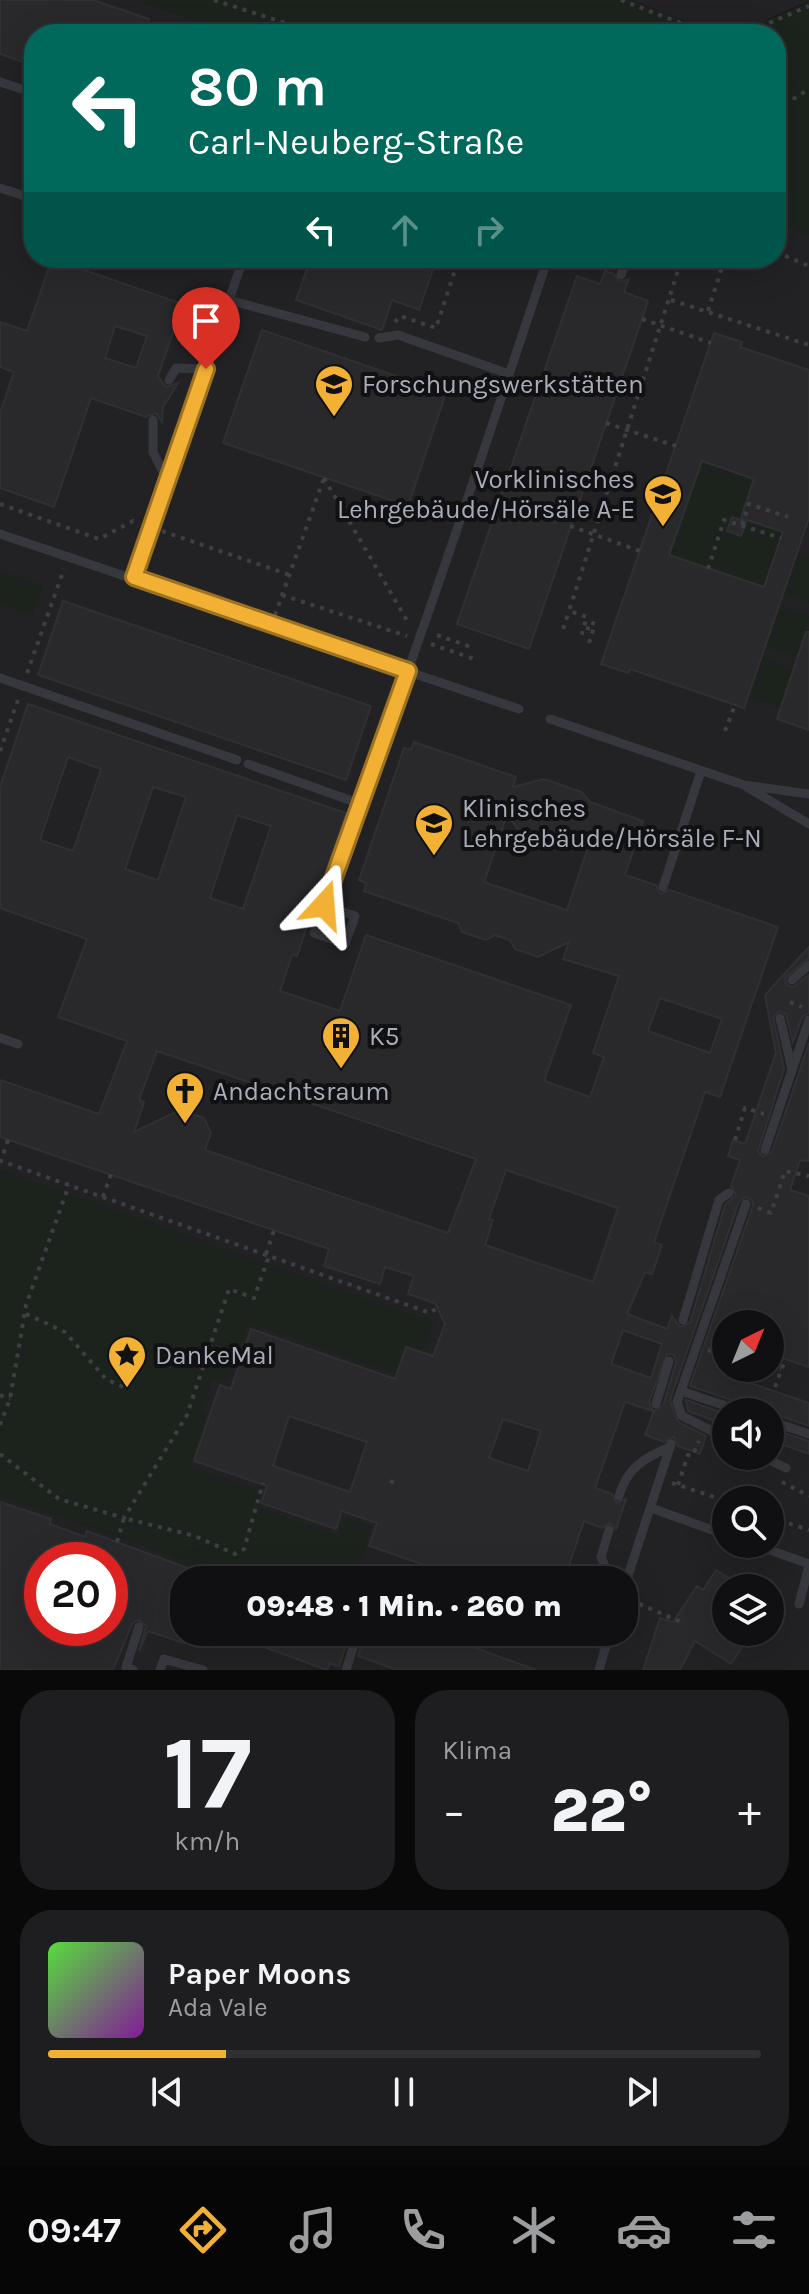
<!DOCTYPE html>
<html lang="de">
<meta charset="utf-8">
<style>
:root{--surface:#101012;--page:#1e1e20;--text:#f1f3f6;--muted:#9c9d9f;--line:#303032;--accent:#f2b134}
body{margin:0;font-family:Karla,sans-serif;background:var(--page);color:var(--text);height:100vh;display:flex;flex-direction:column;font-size:30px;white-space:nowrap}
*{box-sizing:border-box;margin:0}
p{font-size:26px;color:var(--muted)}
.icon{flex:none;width:44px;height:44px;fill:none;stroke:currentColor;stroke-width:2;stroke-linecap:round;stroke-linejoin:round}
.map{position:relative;height:1670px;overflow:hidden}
.details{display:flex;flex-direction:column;gap:20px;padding:20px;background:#09090a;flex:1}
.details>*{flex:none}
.hud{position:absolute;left:24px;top:24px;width:762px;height:244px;border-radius:32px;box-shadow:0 8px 32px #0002,0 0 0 2px var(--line);background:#00695c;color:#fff;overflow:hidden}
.needle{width:52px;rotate:43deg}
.fabs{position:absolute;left:712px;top:1310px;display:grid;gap:16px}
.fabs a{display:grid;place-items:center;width:72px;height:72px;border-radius:50%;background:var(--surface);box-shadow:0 8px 32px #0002,0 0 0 2px var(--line);font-size:40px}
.speed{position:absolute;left:24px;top:1542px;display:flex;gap:16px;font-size:40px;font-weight:700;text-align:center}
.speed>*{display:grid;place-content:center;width:104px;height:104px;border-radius:50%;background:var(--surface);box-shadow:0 8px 32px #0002,0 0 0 2px var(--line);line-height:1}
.speed .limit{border:12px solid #d22;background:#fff;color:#111}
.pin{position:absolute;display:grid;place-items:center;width:68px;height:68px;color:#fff;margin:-82px -34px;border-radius:50% 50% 50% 0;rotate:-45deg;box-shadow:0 0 8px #0007}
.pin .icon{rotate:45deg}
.me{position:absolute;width:88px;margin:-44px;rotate:19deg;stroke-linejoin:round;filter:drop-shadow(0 0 6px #0008)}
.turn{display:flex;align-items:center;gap:28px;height:168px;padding:0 32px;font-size:36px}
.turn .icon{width:104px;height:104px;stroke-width:2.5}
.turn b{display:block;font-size:56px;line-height:68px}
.lanes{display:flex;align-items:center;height:76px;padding:0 32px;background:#0003;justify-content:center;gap:40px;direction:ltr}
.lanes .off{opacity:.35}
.big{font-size:60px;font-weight:800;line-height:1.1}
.details .card{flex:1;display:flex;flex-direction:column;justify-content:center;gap:12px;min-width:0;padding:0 28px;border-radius:32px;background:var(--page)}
.details .dial{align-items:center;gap:0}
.dial b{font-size:104px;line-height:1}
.song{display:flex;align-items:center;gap:24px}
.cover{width:96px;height:96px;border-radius:12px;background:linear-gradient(135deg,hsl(110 70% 55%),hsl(290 70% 35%))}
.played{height:8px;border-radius:4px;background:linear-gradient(90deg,var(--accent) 25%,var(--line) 25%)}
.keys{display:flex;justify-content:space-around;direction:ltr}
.heat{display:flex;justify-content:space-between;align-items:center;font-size:44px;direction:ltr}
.details .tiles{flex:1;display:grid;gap:20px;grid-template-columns:1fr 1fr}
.card:last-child{grid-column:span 2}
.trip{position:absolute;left:170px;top:1566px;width:468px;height:80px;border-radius:32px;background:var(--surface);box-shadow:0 8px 32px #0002,0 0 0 2px var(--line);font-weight:800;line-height:80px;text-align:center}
.tabs{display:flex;height:128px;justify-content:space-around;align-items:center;background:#060607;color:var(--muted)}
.tabs .icon{width:56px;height:56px}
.tabs .current{color:var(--accent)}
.tabs b{font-size:36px;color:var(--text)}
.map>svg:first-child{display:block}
.built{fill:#222225;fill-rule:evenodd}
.green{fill:#1c231d}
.building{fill:#29292c;stroke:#303034;stroke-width:2;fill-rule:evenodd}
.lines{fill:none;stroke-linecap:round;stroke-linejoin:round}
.path{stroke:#3d3f44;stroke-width:4;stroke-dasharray:4 6;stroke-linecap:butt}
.lane{stroke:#37383d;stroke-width:9}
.path-bridge{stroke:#3d3f44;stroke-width:4;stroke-dasharray:4 6;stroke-linecap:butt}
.route-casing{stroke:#9d7322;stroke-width:20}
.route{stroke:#f2b134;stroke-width:14}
.labels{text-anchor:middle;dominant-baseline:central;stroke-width:8;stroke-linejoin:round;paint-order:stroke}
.poi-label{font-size:26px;fill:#a8adb8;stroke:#111113;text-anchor:start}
</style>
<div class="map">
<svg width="809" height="1670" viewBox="0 0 809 1670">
<rect width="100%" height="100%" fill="#161618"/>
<path class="built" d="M0,0H138L236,34H34V258H776V223L809,234V1670H0ZM726,1324H770V1368H726ZM726,1412H770V1456H726ZM726,1500H770V1544H726ZM42,1560H110V1628H42ZM184,1580H624V1632H184ZM726,1588H770V1632H726Z
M632,0H809V1L760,23L731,30L695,25Z"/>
<path class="green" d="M138,0H632C709,31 732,41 809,1V234L776,223V34H236Z
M702,461L796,494L764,587L669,555Z
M797,553L809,558V602L783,593Z
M0,571L43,585L32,615L0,604Z
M779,605L809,616L798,657L765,645Z
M761,657L794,669L780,708L747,697Z
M0,1169L434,1322L424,1350L407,1345L396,1375L248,1323L227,1383L213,1379L201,1411L207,1414L189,1466L263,1492L258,1507L338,1535L346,1517L372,1526L355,1580H225L222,1574L0,1496Z"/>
<path class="building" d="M0,0H93L149,19L144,34H34V66L0,54Z
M311,258H437L419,310L392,300L382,330L296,300Z
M52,259L183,304L158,376L166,387L178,383L163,407L162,422L156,413L146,417L91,398L54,507L0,488V413L14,372L0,367V322L27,331ZM115,326L147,336L136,368L105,358Z
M605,271L614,274L619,282L629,279L624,292L648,301L529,649L457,624L577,276L600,284Z
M262,330L446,393L408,506L223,443Z
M714,333L742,342L740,347L809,370V518L744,708L630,669L628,673L601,664ZM702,461L754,479L741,518L783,532L764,587L669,555Z
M732,517L746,522L741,536L727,531Z
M63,601L371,706L346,780L38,675Z
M806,632H809V730L777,719Z
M28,704L346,813L297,956L292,955L280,991L340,1011L366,935L571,1005L544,1081L590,1097L604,1057L593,1053L619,976L563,959L569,942L538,957L515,949L510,940L495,935L486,940L462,932L458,923L364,891L366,883L359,880L404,748L411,750L414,742L516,777L513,787L544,779L582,792L590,802L643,821L625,875L656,885L660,894L670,890L778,927L720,1097L705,1092L654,1242L662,1245L652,1274L645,1272L627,1314L667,1329L672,1316L680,1327L690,1323L725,1205L736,1195L731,1186L740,1160L728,1156L733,1140L745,1144L776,1053L765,995L809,947V958L785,978L787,985L793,987L809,975V1013L802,1017L793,1042L786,1014L779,1011L773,1017L784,1069L758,1151L763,1157L772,1152L809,1043V1161L800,1160L790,1190L809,1196V1367L770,1354V1324H726V1368H730V1376L809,1403V1426L770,1412H751L746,1405L690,1386L753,1206L752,1200L745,1197L739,1202L670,1400L678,1422L706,1436L700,1454L678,1446L674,1437L664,1442L645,1435L654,1411L663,1406L676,1363L674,1355L667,1354L649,1402L653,1411L625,1402L595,1488L612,1494L617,1503L626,1499L616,1529L610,1523L602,1528L584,1521L564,1580H469L369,1546L377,1523L342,1511L336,1529L261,1503L267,1486L194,1461L220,1385L231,1389L251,1329L395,1379L406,1347L433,1356L445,1324L435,1303L408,1294L414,1276L385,1267L380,1284L324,1266L329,1249L0,1137V1080L99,1114L127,1041L58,1017L87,939L0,908V787ZM68,757L101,769L73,851L40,840ZM153,787L186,797L158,880L125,869ZM237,815L271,826L243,909L210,898ZM507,815L524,837L562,850L590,841L567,910L484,882ZM660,998L722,1019L710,1053L648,1031ZM157,1051L476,1159L448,1233L205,1150L211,1133L204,1118L180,1110L134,1132L144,1102L139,1100ZM506,1170L618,1208L593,1282L485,1245L493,1220L489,1219ZM623,1330L662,1344L651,1378L611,1364ZM289,1416L367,1442L350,1492L273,1466ZM503,1419L541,1431L528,1471L489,1458Z
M686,1400L726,1414V1425L688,1411Z
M770,1429L809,1441V1454L770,1440Z
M0,1502L51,1519L50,1524L85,1537L87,1531L220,1580H184V1643L148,1631L139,1651L146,1626L138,1620L132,1624L113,1670H0ZM42,1560H110V1628H42Z
M716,1570L745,1588H726V1632H752L731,1664L695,1641L680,1670H643L660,1618L673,1622L697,1586L703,1590Z
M223,1632H350L339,1667L330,1663L327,1670Z
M365,1632H432L536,1670H397L358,1656Z"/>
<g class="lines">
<path class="path" d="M214,0L319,34
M621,0L696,29L724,34
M731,34L760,27L809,6
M776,110L809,89
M776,252L809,266
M671,300L809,345
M708,311L725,258
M395,322L400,316L436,328L459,258
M324,478L409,624
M0,504L99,539L133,521L139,523
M742,525L749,504L788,517
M162,531L290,575
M708,569L724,520L781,538
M282,595L407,636
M275,615L324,478
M563,629L569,611
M437,635L474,648
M589,643L595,624L590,622L586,634L582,633L587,617L569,611L682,258
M431,644L474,659
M27,673L64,569
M725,731L735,705
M0,751L19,697
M790,1002L802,1007
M8,1140L1,1161L430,1313L437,1308
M735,1140L745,1108L764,1114
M103,1197L111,1174
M758,1208L771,1213L785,1171L809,1176
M266,1254L274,1230
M26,1314L65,1332L106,1379L127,1389
M708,1350L726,1356
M770,1367L781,1369
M775,1387L785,1360
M0,1395L10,1399
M0,1425L10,1399L26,1305L69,1185
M0,1454L59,1499L124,1518L187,1415L229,1289L254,1298L269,1256
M730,1456L753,1467
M390,1481L395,1483
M782,1482L809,1496
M672,1483L726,1501
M678,1485L688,1455L692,1456L699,1441
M770,1517L809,1530
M117,1542L124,1518L195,1536L235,1554L244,1549L263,1483
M630,1600L681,1622"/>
<path class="lane" d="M0,82L34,93
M0,188L34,199
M621,275L627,258
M229,300L365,337
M379,338L398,335L509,374
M169,380L176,368L206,369
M153,420V452L168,482
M0,534L519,709
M134,577L240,268L211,258
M0,678L237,760
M550,719L744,785L809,794
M248,764L358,803
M747,787L809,824
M663,887L701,771
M324,905L355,916L345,944L314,933C347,836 384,739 418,642C463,515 505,386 548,258
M792,980L809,965
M780,1018L792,1069
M0,1038L18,1044
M765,1150L809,1020
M683,1320L719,1200L729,1193
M681,1391L744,1412
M656,1404L669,1361
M770,1421L809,1434
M726,1438L682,1416L677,1402L746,1204
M761,1456L786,1468
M619,1496C627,1468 644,1458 670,1447
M651,1508L726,1535
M609,1530L601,1557L611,1580
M753,1544L809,1564
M624,1588L671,1444
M799,1604L809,1566
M133,1670L126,1667L139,1627
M160,1670L164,1659L203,1670
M346,1670L358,1632
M599,1670L610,1632"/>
<path class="path-bridge" d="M642,319L711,343
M606,423L676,446
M570,526L640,551"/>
</g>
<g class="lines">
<defs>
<path id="route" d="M206,369L134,577L408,671L324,905"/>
</defs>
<use href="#route" class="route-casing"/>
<use href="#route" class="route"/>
</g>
<defs>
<symbol id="university-pin" viewBox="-11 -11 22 30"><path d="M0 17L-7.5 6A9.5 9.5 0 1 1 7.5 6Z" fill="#f2b134" stroke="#111113"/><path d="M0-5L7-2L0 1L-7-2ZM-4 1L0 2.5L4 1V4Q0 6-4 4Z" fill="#111"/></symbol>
<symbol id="building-pin" viewBox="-11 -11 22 30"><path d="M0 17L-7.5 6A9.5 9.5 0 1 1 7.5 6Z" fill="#f2b134" stroke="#111113"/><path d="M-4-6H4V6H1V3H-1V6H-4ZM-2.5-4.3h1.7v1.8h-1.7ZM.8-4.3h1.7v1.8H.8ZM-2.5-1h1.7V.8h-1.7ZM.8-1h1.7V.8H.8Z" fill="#111"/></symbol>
<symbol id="church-pin" viewBox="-11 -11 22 30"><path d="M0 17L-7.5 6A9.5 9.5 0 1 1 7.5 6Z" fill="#f2b134" stroke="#111113"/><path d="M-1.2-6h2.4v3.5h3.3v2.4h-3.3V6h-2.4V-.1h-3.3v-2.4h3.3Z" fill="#111"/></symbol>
<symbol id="sight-pin" viewBox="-11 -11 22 30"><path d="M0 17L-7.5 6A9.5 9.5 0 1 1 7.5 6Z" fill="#f2b134" stroke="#111113"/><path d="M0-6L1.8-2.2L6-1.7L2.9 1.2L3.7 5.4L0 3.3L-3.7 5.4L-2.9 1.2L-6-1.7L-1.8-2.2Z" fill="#111"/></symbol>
</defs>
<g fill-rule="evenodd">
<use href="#university-pin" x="312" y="362" width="44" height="60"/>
<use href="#university-pin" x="641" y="472" width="44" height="60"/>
<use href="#university-pin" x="412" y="801" width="44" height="60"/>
<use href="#building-pin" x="319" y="1014" width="44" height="60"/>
<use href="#church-pin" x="163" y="1069" width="44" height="60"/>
<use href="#sight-pin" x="105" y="1333" width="44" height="60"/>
</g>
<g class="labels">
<g class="poi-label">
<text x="362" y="384">Forschungswerkstätten</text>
<text x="635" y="479" text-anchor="end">Vorklinisches<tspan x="635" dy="30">Lehrgebäude/Hörsäle A-E</tspan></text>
<text x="462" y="808">Klinisches<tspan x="462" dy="30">Lehrgebäude/Hörsäle F-N</tspan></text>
<text x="369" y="1036">K5</text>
<text x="213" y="1091">Andachtsraum</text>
<text x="155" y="1355">DankeMal</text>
</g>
</g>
</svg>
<div class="fabs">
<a><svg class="needle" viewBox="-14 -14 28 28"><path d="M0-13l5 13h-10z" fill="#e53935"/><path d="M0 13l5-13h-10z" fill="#9c9d9f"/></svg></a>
<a><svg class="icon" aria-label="sound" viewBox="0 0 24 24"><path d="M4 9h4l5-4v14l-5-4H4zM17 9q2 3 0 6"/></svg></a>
<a><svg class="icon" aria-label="search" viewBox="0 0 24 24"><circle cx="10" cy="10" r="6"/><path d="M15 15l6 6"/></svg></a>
<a><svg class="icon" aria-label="layers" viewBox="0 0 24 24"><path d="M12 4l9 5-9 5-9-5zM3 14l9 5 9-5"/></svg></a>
</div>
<div class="speed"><div class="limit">20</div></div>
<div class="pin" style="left:206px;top:369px;background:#d93025"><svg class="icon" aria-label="arrive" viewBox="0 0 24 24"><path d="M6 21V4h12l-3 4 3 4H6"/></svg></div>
<svg class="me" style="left:324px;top:905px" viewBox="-20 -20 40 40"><path d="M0-17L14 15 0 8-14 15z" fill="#f2b134" stroke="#fff" stroke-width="4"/></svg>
<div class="trip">09:48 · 1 Min. · 260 m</div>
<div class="hud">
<div class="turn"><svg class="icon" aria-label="left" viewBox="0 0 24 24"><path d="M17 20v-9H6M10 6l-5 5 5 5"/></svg><div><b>80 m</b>Carl-Neuberg-Straße</div></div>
<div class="lanes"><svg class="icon" aria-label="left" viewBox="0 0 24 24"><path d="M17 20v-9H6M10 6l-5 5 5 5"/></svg><svg class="icon off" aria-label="ahead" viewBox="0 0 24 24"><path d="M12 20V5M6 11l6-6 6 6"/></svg><svg class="icon off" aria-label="right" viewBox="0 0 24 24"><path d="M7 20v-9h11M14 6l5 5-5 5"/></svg></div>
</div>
</div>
<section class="details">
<div class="tiles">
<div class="card dial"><b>17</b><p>km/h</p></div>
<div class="card"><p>Klima</p>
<div class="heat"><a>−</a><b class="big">22°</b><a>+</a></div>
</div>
<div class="card">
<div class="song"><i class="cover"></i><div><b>Paper Moons</b><p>Ada Vale</p></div></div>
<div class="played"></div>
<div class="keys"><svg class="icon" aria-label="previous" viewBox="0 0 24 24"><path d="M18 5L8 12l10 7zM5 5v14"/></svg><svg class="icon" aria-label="pause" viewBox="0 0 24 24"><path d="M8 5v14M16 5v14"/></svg><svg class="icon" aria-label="next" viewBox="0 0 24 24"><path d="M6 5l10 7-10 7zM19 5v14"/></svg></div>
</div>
</div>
</section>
<nav class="tabs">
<b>09:47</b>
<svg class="icon current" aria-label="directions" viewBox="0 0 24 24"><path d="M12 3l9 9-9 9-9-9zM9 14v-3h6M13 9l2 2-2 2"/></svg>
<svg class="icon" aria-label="music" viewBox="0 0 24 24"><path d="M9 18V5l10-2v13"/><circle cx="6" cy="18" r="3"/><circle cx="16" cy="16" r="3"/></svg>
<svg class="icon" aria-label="phone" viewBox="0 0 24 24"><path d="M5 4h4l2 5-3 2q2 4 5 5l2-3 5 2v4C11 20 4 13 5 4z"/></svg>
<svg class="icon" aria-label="climate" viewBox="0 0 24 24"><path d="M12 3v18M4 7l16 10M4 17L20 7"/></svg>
<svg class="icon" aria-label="car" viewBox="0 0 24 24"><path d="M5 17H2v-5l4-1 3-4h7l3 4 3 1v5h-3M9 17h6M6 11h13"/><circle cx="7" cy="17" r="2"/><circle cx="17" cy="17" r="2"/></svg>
<svg class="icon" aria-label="filters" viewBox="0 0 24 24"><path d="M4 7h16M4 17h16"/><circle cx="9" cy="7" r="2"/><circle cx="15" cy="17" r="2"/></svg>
</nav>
